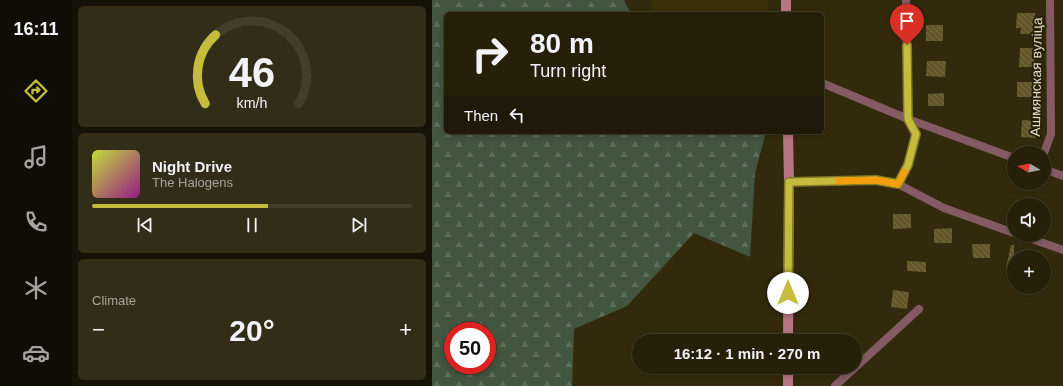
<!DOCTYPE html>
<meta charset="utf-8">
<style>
:root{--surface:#26200a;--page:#322d18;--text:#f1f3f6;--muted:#a4a39c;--line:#423e2b;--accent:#c5bc3d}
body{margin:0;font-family:Arial,sans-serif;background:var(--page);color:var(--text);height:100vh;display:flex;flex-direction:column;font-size:15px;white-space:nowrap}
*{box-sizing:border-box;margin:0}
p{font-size:13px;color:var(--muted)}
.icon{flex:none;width:22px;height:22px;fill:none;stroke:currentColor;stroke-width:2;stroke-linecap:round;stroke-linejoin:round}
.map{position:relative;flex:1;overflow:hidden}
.sheet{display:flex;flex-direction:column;gap:6px;padding:6px;background:#151206;width:360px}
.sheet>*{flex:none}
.hud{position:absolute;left:12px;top:12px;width:380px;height:122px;border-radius:6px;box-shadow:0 2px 6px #0003,0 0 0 1px var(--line);background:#26200a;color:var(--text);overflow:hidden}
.needle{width:26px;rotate:280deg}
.tools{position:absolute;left:575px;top:146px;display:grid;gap:8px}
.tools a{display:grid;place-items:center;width:44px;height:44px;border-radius:50%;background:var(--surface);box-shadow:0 2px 6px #0003,0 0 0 1px var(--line);font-size:20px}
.speed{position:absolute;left:12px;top:322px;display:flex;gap:8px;font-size:20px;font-weight:700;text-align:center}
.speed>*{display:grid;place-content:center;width:52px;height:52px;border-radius:50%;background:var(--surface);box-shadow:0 2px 6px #0003,0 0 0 1px var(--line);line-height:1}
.speed .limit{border:6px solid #d22;background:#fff;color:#111}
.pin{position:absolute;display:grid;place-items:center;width:34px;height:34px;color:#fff;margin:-41px -17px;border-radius:50% 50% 50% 0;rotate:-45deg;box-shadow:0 0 4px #0007}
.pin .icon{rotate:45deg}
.me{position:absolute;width:44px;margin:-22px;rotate:0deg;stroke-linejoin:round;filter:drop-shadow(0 0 3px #0008)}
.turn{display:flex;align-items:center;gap:14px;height:84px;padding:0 20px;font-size:18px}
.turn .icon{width:52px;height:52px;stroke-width:2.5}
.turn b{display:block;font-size:28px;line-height:34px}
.then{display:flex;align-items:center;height:38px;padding:0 20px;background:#0003;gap:8px;font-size:15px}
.big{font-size:30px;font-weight:700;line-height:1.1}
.sheet .tile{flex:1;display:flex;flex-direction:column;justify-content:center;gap:6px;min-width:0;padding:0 14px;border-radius:6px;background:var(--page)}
.sheet .dial{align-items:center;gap:0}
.dial svg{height:104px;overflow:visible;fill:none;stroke:var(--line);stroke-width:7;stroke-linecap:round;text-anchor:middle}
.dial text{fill:var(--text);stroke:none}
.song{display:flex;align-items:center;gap:12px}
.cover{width:48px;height:48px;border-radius:6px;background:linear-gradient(135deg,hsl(70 70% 55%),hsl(310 70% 35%))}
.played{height:4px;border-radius:2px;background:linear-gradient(90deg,var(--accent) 55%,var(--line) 55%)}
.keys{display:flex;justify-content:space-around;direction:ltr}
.heat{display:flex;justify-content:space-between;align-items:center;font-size:22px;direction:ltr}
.trip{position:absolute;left:200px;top:334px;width:230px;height:40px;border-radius:20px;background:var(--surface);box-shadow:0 2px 6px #0003,0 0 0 1px var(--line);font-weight:700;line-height:40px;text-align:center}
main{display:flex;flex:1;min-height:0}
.dock{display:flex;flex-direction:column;width:72px;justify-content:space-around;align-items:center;background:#0f0d04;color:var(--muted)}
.dock .icon{width:28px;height:28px}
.dock .active{color:var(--accent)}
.dock b{font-size:18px;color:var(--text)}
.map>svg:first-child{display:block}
.built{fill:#3b2f0a}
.forest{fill:url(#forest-firs);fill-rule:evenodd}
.building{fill:url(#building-back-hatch)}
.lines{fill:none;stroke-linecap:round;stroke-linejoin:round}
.street{stroke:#845b63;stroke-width:8}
.secondary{stroke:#b67583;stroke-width:10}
.route-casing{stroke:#807a28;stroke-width:10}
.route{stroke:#c5bc3d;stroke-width:7}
.slow{stroke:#f59e0b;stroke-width:7}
.labels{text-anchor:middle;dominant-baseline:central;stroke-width:4;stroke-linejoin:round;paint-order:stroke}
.street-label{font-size:14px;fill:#e0daca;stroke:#292004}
</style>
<main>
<nav class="dock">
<b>16:11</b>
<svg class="icon active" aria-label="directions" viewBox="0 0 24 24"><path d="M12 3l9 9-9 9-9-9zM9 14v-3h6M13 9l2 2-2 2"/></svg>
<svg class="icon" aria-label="music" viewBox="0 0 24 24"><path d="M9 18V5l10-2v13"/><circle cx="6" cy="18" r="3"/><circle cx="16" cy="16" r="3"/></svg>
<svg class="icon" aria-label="phone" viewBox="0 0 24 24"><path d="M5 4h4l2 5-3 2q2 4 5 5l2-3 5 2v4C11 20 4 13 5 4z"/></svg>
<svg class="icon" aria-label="climate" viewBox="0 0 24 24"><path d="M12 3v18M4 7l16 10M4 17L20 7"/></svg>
<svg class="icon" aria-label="car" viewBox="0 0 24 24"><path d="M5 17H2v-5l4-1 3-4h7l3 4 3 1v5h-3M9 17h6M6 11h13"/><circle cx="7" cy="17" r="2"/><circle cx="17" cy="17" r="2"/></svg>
</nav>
<section class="sheet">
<div class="tile dial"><svg viewBox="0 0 100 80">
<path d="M14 69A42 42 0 1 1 86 69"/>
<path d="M14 69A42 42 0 0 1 22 16" stroke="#c5bc3d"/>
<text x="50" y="56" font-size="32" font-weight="700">46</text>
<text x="50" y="72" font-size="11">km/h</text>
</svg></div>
<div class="tile">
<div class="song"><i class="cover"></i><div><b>Night Drive</b><p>The Halogens</p></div></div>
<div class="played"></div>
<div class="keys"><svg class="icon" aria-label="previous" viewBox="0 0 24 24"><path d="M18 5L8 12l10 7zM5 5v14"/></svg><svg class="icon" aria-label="pause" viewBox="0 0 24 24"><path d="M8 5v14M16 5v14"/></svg><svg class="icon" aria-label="next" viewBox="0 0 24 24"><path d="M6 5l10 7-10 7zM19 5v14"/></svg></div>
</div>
<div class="tile"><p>Climate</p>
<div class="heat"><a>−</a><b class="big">20°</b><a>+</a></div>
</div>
</section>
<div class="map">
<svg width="631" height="386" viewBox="0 0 631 386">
<defs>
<pattern id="forest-firs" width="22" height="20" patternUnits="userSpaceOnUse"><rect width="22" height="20" fill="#42553f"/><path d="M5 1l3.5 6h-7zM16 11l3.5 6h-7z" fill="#5d6d59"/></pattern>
<pattern id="building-back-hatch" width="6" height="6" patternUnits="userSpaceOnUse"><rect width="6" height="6" fill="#64562b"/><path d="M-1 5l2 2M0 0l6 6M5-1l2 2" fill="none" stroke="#7a6e48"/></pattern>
</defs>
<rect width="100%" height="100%" fill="#332a0e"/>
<path class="built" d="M220,0H336V14H220Z"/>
<path class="forest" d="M0,0H192L199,14H14V132H334L323,173L318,257L262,233L195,306L142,329L140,386H0ZM21,331H55V365H21Z"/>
<path class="building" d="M585,13H603L602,25H607V34H588L589,28H584Z
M494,25H511V41H494Z
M588,48H603L602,67H587Z
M495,61H514L513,77L494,76Z
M585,82H604L605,97H585Z
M512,93V106H496V94Z
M590,120L605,121L604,138L589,137Z
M461,214H479V228L461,229Z
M520,228V243H502V229Z
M540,244H558V258H541Z
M579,245H582V269L574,268Z
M475,261L494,262V272L475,271Z
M461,290L477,292L475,309L459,307Z"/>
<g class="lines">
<path class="street" d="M390,83L476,119L582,158
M612,153L619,134L618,0
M612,169L631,176
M357,182L445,180L466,184L512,208L582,233
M466,184L476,165L484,134L476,119L474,0
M589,235L631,250
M403,386L487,309"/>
<path class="secondary" d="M354,0V14
M356,132L357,182L356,341
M356,386V367"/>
</g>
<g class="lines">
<defs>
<path id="route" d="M356,293L357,182L444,180L466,184L476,165L484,134L476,119L475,45"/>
</defs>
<use href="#route" class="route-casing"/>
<use href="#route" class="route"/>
<path class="slow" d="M407,181L444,180L466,184L472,172"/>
</g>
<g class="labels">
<g class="street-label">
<text transform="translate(604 77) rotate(-89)">Ашмянская вуліца</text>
</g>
</g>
</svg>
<div class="tools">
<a><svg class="needle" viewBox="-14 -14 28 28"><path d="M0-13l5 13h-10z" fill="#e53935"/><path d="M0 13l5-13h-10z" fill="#a4a39c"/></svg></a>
<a><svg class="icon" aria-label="sound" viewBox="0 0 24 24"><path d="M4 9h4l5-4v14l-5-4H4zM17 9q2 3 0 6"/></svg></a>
<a>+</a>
</div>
<div class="speed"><div class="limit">50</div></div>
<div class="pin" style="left:475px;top:45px;background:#d93025"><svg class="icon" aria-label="arrive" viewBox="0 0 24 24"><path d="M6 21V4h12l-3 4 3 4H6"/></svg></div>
<svg class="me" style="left:356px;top:293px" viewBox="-20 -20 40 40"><circle r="19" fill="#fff"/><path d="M0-13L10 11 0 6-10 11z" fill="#c5bc3d"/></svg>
<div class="trip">16:12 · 1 min · 270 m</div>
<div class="hud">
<div class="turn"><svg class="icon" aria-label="right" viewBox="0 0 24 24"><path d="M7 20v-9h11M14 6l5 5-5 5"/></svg><div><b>80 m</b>Turn right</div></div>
<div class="then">Then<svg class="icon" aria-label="left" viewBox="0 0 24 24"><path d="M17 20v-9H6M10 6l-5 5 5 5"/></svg></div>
</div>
</div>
</main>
